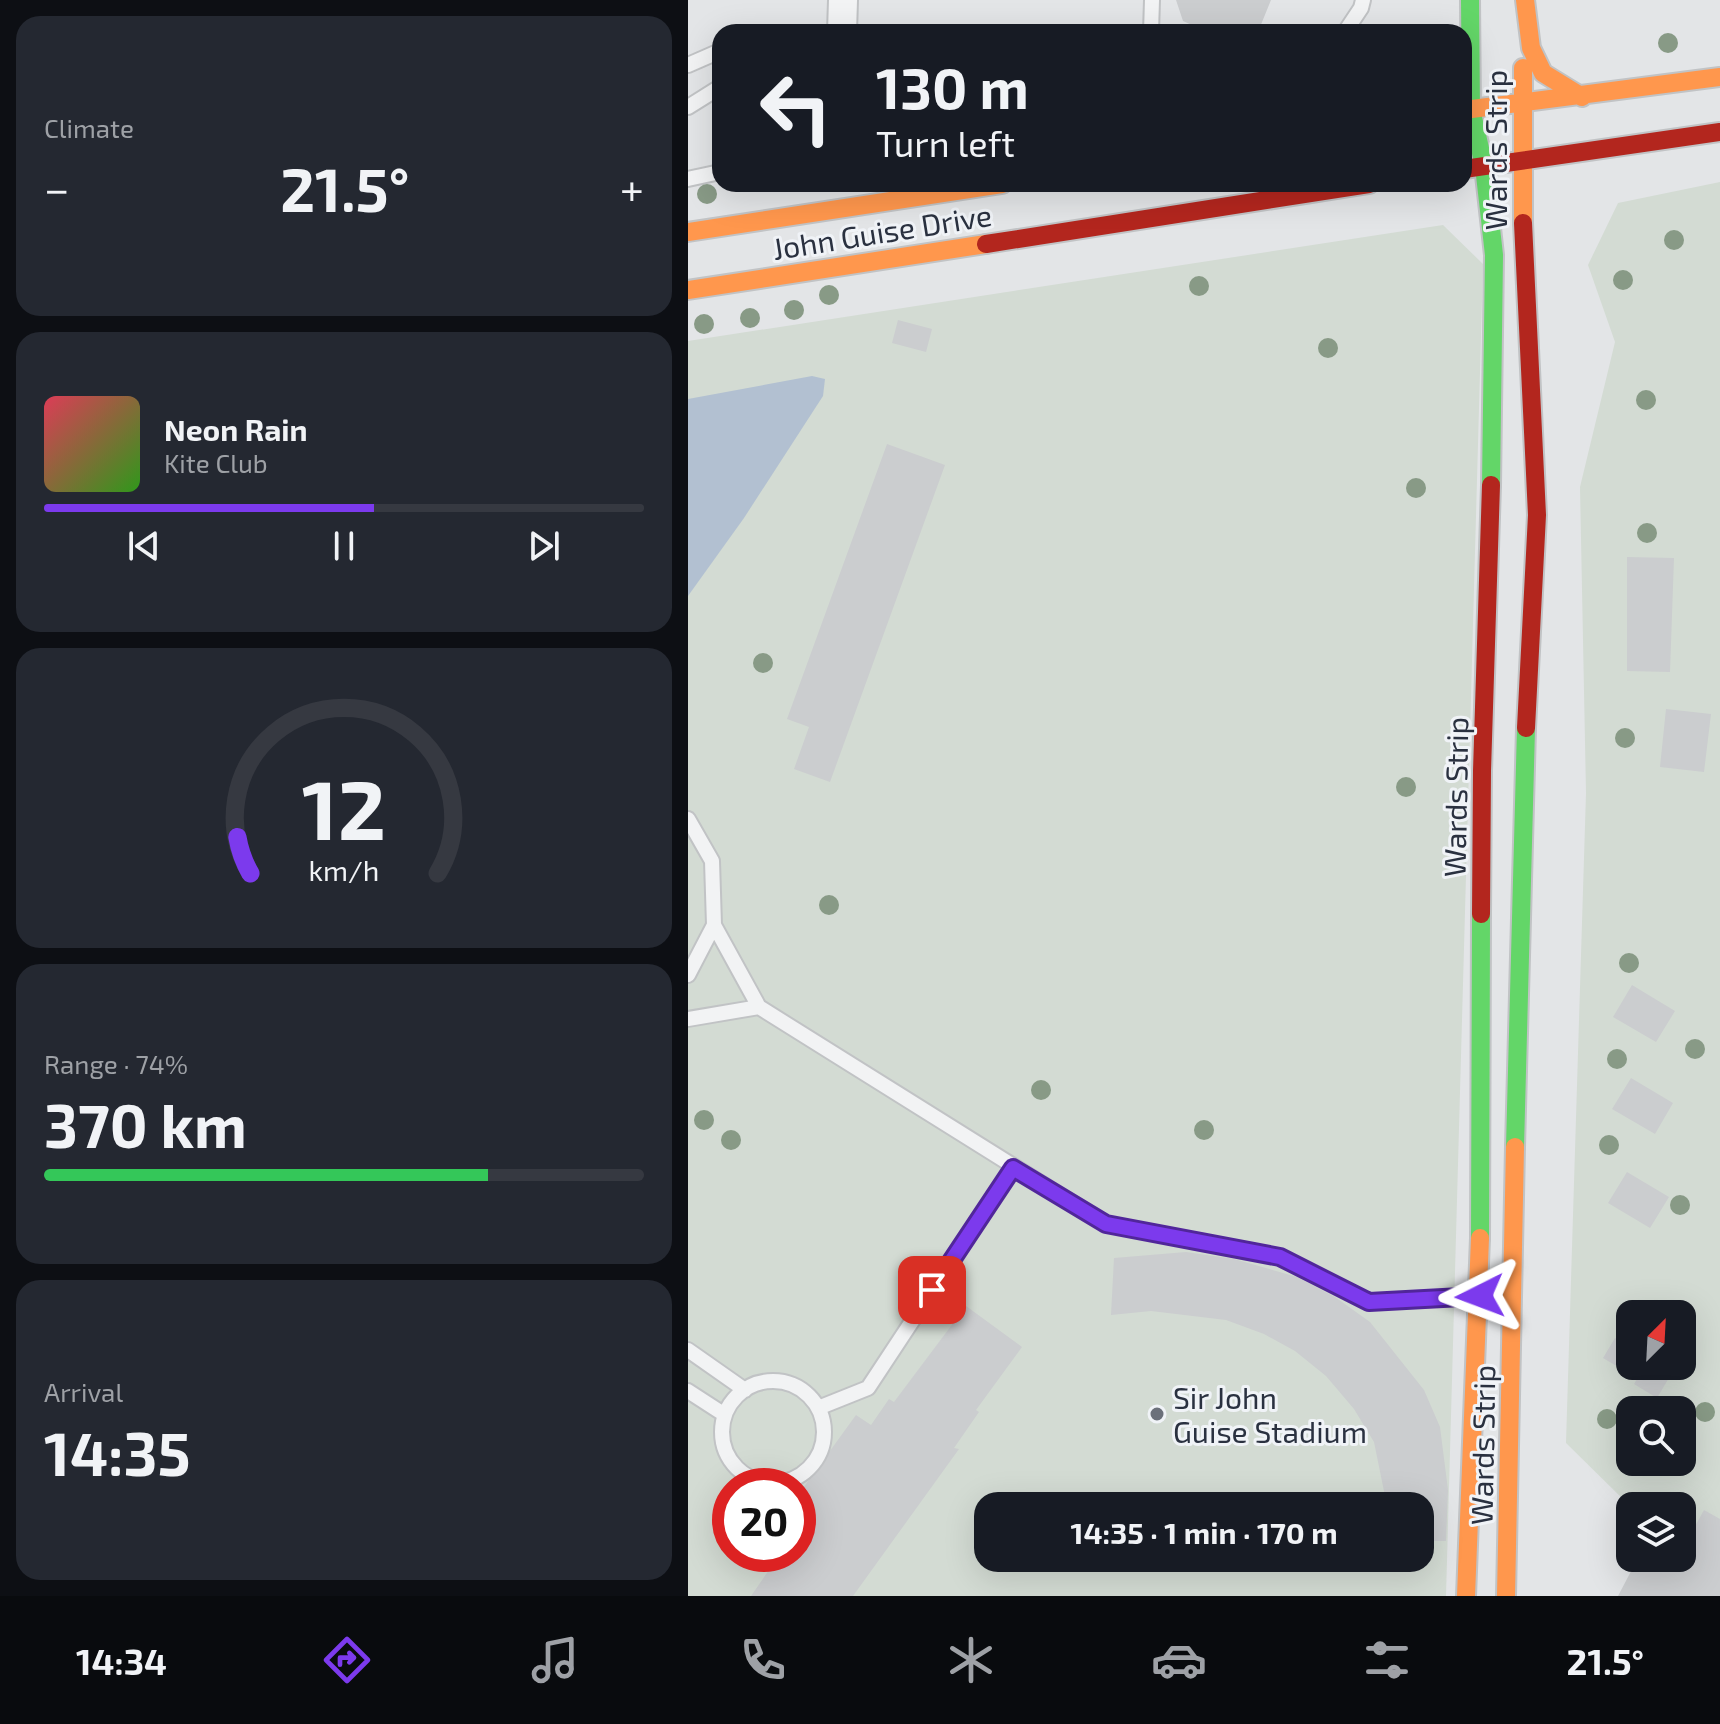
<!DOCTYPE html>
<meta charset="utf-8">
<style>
:root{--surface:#171b24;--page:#242831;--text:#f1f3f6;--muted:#9ea1a6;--line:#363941;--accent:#7c3aed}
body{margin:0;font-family:"Exo 2",sans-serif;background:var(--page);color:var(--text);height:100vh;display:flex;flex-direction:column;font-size:30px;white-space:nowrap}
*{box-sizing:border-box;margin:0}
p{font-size:26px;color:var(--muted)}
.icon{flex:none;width:44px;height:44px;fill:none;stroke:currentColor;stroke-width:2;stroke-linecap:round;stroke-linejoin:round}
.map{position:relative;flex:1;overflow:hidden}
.panel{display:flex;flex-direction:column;gap:16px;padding:16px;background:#0d0f14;width:688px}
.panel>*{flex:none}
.hud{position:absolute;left:24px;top:24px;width:760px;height:168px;border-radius:24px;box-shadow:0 8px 32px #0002;background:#171b24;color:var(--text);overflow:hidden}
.needle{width:52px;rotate:24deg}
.controls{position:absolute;left:928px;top:1300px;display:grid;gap:16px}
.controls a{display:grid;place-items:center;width:80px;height:80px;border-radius:16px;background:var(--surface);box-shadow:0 8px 32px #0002;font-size:40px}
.speed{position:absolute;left:24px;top:1468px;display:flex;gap:16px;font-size:40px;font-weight:700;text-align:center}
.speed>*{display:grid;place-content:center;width:104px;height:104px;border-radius:50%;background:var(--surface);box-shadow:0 8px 32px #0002;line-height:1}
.speed .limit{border:12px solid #d22;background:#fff;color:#111}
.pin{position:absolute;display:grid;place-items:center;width:68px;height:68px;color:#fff;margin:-34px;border-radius:16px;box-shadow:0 4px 12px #0006}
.me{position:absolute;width:88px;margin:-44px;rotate:267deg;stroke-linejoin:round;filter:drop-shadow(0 0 6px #0008)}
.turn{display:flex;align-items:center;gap:28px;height:168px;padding:0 32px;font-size:36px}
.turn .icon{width:104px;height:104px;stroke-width:2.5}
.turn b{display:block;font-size:56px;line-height:68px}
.big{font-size:60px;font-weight:700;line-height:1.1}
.panel .widget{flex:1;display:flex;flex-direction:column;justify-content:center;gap:12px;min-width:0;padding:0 28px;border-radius:24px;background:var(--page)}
.panel .dial{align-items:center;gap:0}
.dial svg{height:208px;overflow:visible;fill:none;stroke:var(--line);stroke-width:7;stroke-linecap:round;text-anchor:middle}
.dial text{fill:var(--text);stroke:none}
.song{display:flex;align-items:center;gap:24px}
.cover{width:96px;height:96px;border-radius:12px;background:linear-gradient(135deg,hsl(350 70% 55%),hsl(110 70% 35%))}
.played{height:8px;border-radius:4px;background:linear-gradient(90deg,var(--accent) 55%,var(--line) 55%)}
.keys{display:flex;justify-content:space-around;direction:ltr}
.heat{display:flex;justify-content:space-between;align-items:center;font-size:44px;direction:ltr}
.charge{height:12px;border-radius:6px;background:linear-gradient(90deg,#34c759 74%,var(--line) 0)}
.trip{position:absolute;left:286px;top:1492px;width:460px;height:80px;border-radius:24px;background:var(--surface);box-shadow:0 8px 32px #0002;font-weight:700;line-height:80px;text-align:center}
.tabs{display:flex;height:128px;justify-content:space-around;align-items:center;background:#090b0e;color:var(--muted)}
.tabs .icon{width:56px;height:56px}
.tabs .current{color:var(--accent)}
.tabs b{font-size:36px;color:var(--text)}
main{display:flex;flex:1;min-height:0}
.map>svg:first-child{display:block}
.green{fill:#d3dbd3;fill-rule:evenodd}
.water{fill:#b2c0d1}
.building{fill:#cbcdcf}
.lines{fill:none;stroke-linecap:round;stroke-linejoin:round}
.lane-casing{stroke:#c1c3c5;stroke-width:18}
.street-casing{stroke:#c1c3c5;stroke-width:32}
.fast-casing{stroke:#c1c3c5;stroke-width:22}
.slow-casing{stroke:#c1c3c5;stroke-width:22}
.jam-casing{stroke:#c1c3c5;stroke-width:22}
.lane{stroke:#f2f3f4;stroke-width:14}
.street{stroke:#f2f3f4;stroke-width:28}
.fast{stroke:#63d668;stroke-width:18}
.slow{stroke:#ff974d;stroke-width:18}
.jam{stroke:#b3261e;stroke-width:18}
.tree{fill:#889a86}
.route-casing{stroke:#51269a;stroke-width:20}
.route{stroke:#7c3aed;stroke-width:14}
.poi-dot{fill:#6b707a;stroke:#f0f3f7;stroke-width:3}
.labels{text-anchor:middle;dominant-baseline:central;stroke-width:6;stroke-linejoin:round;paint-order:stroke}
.street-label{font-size:30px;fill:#2a3140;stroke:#f0f3f7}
.poi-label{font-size:30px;fill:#2a3140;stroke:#f0f3f7;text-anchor:start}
</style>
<main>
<section class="panel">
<div class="widget"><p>Climate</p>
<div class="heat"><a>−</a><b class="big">21.5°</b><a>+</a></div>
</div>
<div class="widget">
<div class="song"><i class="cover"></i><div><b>Neon Rain</b><p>Kite Club</p></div></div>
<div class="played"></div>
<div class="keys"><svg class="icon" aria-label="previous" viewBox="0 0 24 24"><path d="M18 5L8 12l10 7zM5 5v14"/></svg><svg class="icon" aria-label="pause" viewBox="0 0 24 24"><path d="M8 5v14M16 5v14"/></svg><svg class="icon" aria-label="next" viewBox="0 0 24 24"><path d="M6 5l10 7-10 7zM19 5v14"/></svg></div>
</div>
<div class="widget dial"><svg viewBox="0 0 100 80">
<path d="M14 69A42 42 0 1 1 86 69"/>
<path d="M14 69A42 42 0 0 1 9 55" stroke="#7c3aed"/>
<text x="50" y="56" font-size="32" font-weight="700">12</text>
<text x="50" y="72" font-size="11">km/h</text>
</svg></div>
<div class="widget"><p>Range · 74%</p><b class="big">370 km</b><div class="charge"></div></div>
<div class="widget"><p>Arrival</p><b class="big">14:35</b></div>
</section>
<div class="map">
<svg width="1032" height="1596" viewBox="0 0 1032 1596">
<rect width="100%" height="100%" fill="#e3e5e7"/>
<path class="green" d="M1032,182V1546L994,1535V1506H942L878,1443L898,793L892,487L927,342L900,265L930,203ZM942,1314H994V1366H942ZM942,1410H994V1462H942Z
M755,225L795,264L758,1596H0V341ZM42,1486H110V1554H42ZM300,1506H732V1558H300Z"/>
<path class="water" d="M124,376L137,379L135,396L56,518L0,596V399Z"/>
<path class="building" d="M488,0H583L572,27L552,32H519L495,21Z
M210,320L244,329L238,352L204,343Z
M199,444L257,465L142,782L106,769L121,727L99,719Z
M939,557L986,558L982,672L939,671Z
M978,709L1023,714L1016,772L972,767Z
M944,985L987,1011L968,1042L925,1017Z
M943,1078L985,1103L967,1134L924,1109Z
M939,1172L981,1197L962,1228L920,1203Z
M498,1252L546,1259L609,1277L647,1297L682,1322L736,1390L752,1427L760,1490L758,1541H732V1506H699L686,1442L666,1409L638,1376L607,1351L576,1334L538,1320L463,1311L423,1315L426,1258Z
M278,1306L334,1347L288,1410L291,1412L266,1448L271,1449L165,1596H63L92,1554H110V1495L168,1415L183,1425L201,1399L206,1402Z
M927,1338L942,1347V1374L915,1358Z
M957,1366H988L969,1398L946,1384Z
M1016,1510L1032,1519V1596H930L950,1558H994V1550Z"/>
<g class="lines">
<defs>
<path id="lane" d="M463,32L464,0
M657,32L673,8L675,0
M0,65L32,51
M0,107L32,87
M0,179L32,172
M0,819L24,861L26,925L0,975
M26,925L71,1007L418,1224L592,1257L681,1302L789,1297
M0,1019L71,1007
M0,1350L57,1390
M34 1432a51 51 0 1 1 102 0a51 51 0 1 1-102 0Z
M0,1391L37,1415
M130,1408L180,1388L325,1168"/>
<path id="street" d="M154,32L155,0"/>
<path id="fast" d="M782,0L783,109L796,166L806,255L803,485
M827,1147L838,728
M792,1238L793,914"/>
<path id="slow" d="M837,0L843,48L855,73L894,97
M835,68V223
M776,110L1032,77
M0,232L314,184
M0,290L298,244
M778,1596L792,1238
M818,1596L827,1147"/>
<path id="jam" d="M776,169L1032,132
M835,223L849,515L838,728
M298,244L681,184
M793,914L794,771L803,485"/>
</defs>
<use href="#lane" class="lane-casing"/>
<use href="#street" class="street-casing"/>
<use href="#fast" class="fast-casing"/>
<use href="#slow" class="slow-casing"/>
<use href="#jam" class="jam-casing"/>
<use href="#lane" class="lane"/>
<use href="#street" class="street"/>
<use href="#fast" class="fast"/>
<use href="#slow" class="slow"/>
<use href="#jam" class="jam"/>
</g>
<g class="tree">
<circle cx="980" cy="43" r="10"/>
<circle cx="19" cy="194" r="10"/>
<circle cx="986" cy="240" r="10"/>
<circle cx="935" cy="280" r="10"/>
<circle cx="511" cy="286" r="10"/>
<circle cx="141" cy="295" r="10"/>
<circle cx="106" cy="310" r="10"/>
<circle cx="62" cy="318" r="10"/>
<circle cx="16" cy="324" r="10"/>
<circle cx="640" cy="348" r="10"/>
<circle cx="958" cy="400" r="10"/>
<circle cx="728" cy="488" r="10"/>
<circle cx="959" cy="533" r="10"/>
<circle cx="75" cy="663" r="10"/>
<circle cx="937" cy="738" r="10"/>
<circle cx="718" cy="787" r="10"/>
<circle cx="141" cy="905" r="10"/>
<circle cx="941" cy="963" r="10"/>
<circle cx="1007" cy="1049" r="10"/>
<circle cx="929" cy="1059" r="10"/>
<circle cx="353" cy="1090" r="10"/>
<circle cx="16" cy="1120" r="10"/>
<circle cx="516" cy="1130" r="10"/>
<circle cx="43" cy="1140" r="10"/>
<circle cx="921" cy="1145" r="10"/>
<circle cx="992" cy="1205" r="10"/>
<circle cx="1017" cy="1412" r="10"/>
<circle cx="919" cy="1419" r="10"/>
</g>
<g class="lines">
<defs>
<path id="route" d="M244,1290L325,1168L418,1224L592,1257L681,1302L792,1296"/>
</defs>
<use href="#route" class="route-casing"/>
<use href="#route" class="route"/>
</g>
<circle class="poi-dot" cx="469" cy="1414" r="8"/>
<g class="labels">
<g class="street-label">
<text transform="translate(807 150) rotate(-90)">Wards Strip</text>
<text transform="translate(194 231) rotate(-9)">John Guise Drive</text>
<text transform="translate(767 797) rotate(-89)">Wards Strip</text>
<text transform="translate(794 1445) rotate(-89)">Wards Strip</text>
</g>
<g class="poi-label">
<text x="485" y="1397">Sir John<tspan x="485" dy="34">Guise Stadium</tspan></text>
</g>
</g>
</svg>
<div class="controls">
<a><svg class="needle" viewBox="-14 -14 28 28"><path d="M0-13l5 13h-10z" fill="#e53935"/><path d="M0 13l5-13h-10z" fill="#9ea1a6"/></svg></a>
<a><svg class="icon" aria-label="search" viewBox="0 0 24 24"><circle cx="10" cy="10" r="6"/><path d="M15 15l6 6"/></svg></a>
<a><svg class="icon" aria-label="layers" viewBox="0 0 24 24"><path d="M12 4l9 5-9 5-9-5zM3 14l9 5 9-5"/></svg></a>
</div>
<div class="speed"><div class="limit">20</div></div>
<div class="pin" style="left:244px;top:1290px;background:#d93025"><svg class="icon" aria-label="arrive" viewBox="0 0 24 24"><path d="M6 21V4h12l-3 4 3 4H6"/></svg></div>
<svg class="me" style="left:792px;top:1296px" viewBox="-20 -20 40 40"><path d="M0-17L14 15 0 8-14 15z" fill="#7c3aed" stroke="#fff" stroke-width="4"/></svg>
<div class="trip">14:35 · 1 min · 170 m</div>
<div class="hud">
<div class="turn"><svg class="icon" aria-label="left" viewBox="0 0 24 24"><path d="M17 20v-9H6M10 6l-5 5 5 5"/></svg><div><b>130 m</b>Turn left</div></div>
</div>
</div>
</main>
<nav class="tabs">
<b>14:34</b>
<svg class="icon current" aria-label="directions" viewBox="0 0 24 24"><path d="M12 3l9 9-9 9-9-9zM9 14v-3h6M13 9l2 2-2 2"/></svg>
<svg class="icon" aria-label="music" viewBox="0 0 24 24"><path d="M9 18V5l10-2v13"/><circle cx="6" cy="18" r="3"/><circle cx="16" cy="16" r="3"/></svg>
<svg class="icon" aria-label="phone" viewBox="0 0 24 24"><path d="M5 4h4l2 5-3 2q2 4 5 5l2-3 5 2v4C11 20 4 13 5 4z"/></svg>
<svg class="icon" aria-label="climate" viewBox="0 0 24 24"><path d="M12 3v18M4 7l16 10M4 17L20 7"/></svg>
<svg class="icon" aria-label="car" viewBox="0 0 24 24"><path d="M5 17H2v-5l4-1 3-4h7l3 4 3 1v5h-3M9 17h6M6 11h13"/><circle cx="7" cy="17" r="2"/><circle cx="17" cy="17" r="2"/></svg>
<svg class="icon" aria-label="filters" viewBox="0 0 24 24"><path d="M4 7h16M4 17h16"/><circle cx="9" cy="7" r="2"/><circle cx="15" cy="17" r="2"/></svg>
<b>21.5°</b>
</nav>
